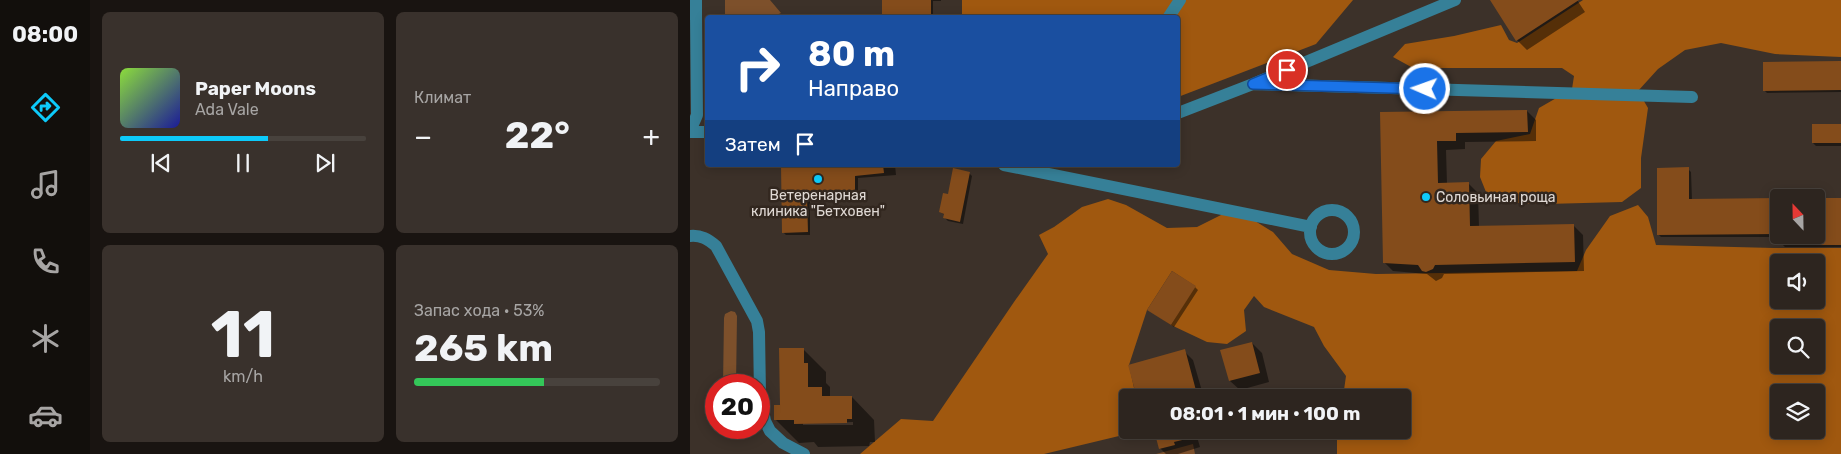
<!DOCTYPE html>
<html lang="ru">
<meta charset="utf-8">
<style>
:root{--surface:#2d251f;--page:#39312c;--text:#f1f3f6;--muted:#a7a5a4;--line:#48423d;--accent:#0dcafa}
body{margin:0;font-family:Rubik,sans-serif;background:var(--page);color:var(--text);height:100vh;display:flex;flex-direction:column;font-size:19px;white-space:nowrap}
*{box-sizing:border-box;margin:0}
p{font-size:16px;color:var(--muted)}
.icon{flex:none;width:28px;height:28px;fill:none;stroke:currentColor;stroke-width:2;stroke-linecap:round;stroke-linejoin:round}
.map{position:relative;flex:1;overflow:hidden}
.sheet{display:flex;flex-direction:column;gap:12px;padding:12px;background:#191411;width:600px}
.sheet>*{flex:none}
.top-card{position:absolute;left:15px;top:15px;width:475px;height:152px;border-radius:5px;box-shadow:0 2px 12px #0003,0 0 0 1px var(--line);background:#1a4fa0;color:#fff;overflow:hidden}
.needle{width:32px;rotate:338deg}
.tools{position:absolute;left:1080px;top:189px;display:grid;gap:10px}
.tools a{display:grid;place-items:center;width:55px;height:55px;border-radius:5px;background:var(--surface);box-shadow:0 2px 12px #0003,0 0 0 1px var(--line);font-size:25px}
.speed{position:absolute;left:15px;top:374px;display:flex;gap:10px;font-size:25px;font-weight:700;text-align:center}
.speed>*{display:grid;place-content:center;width:65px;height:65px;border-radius:50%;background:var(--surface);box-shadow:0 2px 12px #0003,0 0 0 1px var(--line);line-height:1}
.speed .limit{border:8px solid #d22;background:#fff;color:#111}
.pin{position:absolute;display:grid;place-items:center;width:42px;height:42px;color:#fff;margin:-21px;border:2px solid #fff;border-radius:50%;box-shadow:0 1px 5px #0007}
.me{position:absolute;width:55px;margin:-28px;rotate:272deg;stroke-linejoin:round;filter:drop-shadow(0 0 4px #0008)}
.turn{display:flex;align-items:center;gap:18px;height:105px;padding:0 20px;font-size:22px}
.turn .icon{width:65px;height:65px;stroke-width:2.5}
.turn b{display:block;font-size:35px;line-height:42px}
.then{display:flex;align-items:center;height:48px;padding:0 20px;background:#0003;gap:10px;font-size:19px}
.big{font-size:38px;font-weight:700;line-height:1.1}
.sheet .card{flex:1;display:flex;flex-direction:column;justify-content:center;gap:8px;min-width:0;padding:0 18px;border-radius:8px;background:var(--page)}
.sheet .dial{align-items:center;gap:0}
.dial b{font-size:65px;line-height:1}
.song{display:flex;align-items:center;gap:15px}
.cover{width:60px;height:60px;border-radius:8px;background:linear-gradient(135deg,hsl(90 70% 55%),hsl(240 70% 35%))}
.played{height:5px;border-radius:2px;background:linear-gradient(90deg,var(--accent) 60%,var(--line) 60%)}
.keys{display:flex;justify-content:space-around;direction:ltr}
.heat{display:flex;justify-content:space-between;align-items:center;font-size:28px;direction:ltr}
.charge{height:8px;border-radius:4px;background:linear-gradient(90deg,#34c759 53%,var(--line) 0)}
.sheet .tiles{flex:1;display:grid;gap:12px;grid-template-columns:repeat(2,1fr)}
.trip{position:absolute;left:429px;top:389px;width:292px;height:50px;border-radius:5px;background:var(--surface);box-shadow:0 2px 12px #0003,0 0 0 1px var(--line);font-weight:700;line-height:50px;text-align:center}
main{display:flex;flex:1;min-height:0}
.tab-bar{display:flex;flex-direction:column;width:90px;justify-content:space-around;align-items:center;background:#120f0c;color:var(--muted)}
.tab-bar .icon{width:35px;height:35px}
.tab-bar .selected{color:var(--accent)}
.tab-bar b{font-size:22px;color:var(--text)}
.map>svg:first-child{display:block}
.green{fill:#7d502b}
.forest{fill:#a0580f;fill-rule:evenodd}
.shadow{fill:#0007;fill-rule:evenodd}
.building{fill:#844c1b}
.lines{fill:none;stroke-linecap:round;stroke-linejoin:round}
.minor{stroke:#368098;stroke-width:12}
.route-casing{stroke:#114b97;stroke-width:12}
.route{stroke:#1a73e8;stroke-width:9}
.poi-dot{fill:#0dcafa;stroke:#32271f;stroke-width:2}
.labels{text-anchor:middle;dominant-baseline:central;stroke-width:5;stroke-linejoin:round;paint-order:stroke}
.poi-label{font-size:14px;fill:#e0d9d4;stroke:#32271f}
</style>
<main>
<nav class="tab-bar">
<b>08:00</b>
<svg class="icon selected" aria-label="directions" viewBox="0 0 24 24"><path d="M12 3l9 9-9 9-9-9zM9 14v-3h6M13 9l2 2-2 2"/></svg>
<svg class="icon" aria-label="music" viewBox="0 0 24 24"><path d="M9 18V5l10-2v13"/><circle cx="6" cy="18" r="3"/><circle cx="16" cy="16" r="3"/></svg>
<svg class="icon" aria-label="phone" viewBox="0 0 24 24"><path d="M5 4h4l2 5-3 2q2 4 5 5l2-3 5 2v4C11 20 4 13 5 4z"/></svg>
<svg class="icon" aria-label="climate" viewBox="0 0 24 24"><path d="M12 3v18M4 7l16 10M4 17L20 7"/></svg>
<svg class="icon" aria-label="car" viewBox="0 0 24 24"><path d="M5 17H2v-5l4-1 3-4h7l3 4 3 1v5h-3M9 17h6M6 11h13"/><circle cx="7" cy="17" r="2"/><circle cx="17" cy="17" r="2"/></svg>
</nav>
<section class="sheet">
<div class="tiles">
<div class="card">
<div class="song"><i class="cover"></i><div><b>Paper Moons</b><p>Ada Vale</p></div></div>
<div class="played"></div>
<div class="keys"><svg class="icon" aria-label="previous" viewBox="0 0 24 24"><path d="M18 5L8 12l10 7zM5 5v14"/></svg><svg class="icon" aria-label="pause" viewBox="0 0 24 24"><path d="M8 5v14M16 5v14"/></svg><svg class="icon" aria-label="next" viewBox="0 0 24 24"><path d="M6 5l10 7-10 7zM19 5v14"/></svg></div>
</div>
<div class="card"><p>Климат</p>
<div class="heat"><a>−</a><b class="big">22°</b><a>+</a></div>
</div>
<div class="card dial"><b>11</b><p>km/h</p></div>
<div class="card"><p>Запас хода · 53%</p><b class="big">265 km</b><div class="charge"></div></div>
</div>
</section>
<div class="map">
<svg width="1151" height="454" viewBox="0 0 1151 454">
<rect width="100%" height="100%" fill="#3c3129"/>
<path class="green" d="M35,0H80L91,13L82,17H35Z
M41,311L45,312L47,316L46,385H33L34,318L35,314Z
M503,444L505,454H466Z"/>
<path class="forest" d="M272,0H663L626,44L488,97V18L272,17Z
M893,0H1151V57L1085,54L1031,43L995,50L968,69L948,91L958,108L951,158V188L932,202L856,204L800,202L790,177L791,159L806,141L840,134L849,108L882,89L884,76L872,68H723L703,57L715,44L764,36L811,25L819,40L827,43Z
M418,199L436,205L477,228L507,227L533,214L557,216L583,232L602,254L639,270L686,274L887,271L896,250L920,216L948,205L958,217L966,245L1084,248H1151V454H647V430H712V398L653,397L656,376L634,346L624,327L574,307L564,296L554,310L556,331L537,344L517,342L481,325L505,286L482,271L457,310L439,365L446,397L438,398V430H454L354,454H170L211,419L243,421L324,302L358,254L349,235L364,227L392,207ZM1089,262H1126V300H1089ZM1089,328H1126V365H1089ZM1089,392H1126V430H1089Z"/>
<path class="shadow" d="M193,0H251V1H243V18H194Z
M802,0H887L895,12L837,50L827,40Z
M1151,62V92L1077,93L1074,90Z
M837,111L846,120V141L775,142V149L756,150L757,184H779L788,193L789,227L884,226L893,235L894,271L754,274L752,278L746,281L737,274L703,271L694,262L692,113Z
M1151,125V146H1126L1123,143Z
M93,165H205L206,175L168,178V196H132V199H120V235H96L93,232Z
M998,169L1001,172L1002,200L1089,199V235H1126L1151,199V247H1095L1092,244V237H971L968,234Z
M279,173L282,176L273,224L258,221L255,218V215L250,212Z
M1092,194H1110L1113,198H1092Z
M505,287L508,290L484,327L459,310Z
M562,343L572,353L579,382L550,390L540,381Z
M113,349L136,372V383L140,387V397H162L184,420L185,442H180L179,446L128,447L124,442L109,443L86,420ZM163,422V425H113V423Z
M494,351L503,360L514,398H449Z
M465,430H505L510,447L488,454H476L470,448Z"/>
<path class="building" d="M192,0H241V17H192Z
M800,0H889L826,41Z
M1151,61V90L1073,91V62Z
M837,110L838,132L766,133V141H747L748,183L779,182L780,226L884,224L885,262L745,265L743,269L736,272L732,271L728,265L693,263L690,112Z
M1122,124H1151V143H1122Z
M91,165H193L194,173L165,176V193L130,194V196L117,197L118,232L92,233Z
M999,167V199L1089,198V234L967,235V168Z
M263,168L280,172L270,222L253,218L254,214L249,212L253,193L258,194Z
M1126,198H1151V245H1126Z
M482,271L506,286L481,325L457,310Z
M562,342L570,373L539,381L530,350Z
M89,348H114V363H118V387H132V396H162V419H157V423L104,424V420H84V405H90Z
M495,349L508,398H447L438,365Z
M482,430H516L517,434L484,442L485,445L469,449L465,434Z"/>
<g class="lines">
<path class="minor" d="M6,0V14
M0,14H6L7,115L0,131
M478,18L490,0
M563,84L1002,97
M488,113L563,84L765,0
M0,132H18
M314,165L621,227
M620 232a22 22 0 1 1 44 0a22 22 0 1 1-44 0Z
M0,236C11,235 18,239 26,246L67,321L69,332L70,395L75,421L80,431L93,443L114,454"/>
</g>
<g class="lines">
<defs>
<path id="route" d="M597,70L563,84L735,89"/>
</defs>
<use href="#route" class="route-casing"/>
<use href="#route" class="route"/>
</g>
<g class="poi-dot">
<circle cx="128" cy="179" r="5"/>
<circle cx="736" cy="197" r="5"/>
</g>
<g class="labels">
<g class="poi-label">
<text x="128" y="195">Ветеренарная<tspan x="128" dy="16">клиника "Бетховен"</tspan></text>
<text x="746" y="197" text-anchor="start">Соловьиная роща</text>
</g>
</g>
</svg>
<div class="tools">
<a><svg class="needle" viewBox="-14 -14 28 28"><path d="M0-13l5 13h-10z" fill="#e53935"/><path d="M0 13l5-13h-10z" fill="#a7a5a4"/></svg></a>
<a><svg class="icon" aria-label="sound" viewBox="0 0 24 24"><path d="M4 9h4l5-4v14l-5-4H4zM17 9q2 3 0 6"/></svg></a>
<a><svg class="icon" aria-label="search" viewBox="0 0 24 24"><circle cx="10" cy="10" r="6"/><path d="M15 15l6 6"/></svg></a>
<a><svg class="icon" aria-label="layers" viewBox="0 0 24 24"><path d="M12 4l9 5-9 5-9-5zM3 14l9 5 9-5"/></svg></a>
</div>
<div class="speed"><div class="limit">20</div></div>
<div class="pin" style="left:597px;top:70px;background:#d93025"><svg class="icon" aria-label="arrive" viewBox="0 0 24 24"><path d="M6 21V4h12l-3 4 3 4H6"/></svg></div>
<svg class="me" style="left:735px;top:89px" viewBox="-20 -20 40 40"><circle r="17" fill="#1a73e8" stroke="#fff" stroke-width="3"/><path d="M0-11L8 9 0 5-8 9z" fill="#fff"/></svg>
<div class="trip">08:01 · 1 мин · 100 m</div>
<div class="top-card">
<div class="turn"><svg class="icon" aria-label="right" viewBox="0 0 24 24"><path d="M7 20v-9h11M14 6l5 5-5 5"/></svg><div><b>80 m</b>Направо</div></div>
<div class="then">Затем<svg class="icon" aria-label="arrive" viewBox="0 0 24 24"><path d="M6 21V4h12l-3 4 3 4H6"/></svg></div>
</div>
</div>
</main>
